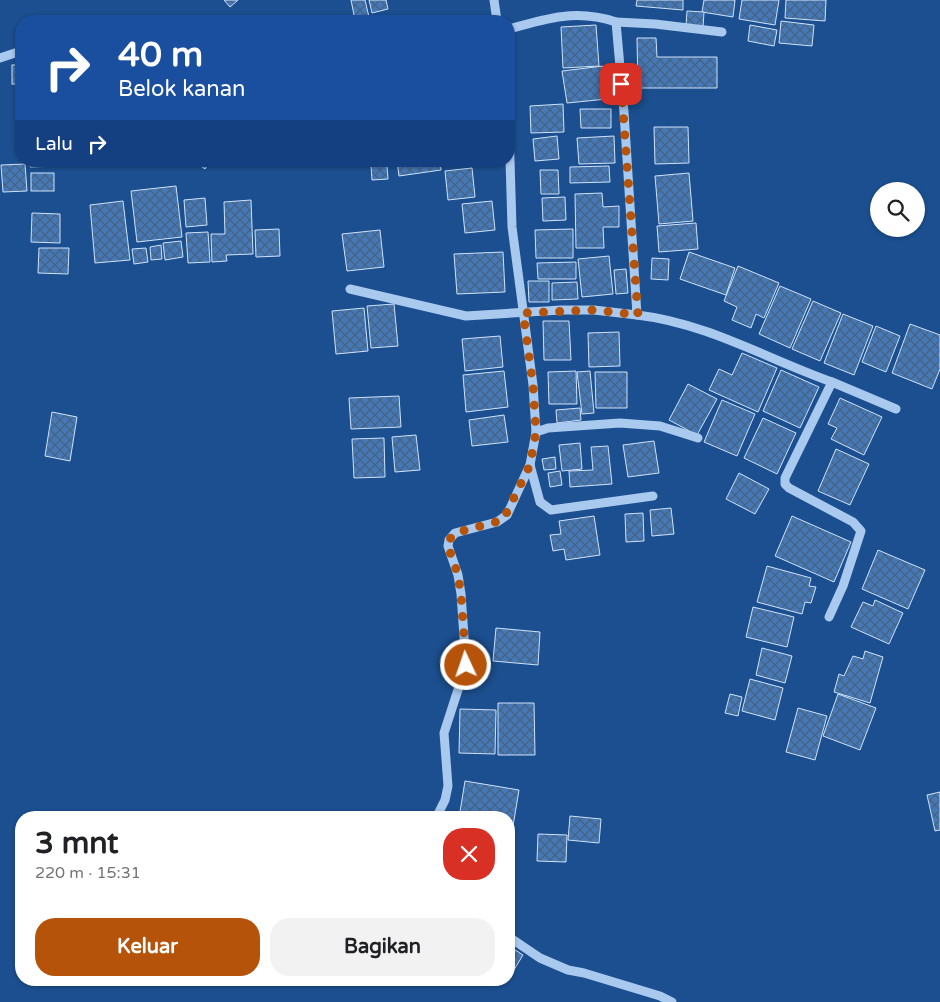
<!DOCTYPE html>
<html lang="id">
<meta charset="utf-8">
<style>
body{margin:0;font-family:"Varela Round",sans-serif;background:#f2f2f2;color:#202124;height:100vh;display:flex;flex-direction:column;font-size:19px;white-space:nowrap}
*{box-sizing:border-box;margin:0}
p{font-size:16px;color:#757577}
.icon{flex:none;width:28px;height:28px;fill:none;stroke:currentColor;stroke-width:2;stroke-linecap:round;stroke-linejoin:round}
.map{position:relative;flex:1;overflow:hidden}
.side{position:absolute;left:15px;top:811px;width:500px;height:175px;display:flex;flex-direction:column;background:#fff;border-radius:20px;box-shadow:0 1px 4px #0004}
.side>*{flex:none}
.banner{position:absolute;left:15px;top:15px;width:500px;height:152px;border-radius:20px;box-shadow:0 1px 4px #0004;background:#1a4fa0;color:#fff;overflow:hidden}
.fabs{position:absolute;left:870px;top:182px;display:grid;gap:10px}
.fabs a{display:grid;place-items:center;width:55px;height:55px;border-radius:50%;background:#fff;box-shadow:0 1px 4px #0004;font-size:25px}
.pin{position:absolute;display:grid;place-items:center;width:42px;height:42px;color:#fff;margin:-21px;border-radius:10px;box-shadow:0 2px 8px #0006}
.me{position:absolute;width:55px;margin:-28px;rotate:357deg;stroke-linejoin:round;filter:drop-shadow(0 0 4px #0008)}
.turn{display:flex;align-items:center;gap:18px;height:105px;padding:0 20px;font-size:22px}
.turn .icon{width:65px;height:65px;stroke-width:2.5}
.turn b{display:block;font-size:35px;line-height:42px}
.then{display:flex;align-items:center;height:48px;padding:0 20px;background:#0003;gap:10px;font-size:19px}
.round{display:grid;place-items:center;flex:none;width:52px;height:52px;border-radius:20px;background:#f2f2f2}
.head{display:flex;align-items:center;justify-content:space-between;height:85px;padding:0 20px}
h1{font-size:30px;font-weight:700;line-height:38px}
.cta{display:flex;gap:10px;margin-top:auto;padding:10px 20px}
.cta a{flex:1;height:58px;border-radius:20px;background:#b45309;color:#fff;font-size:20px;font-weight:700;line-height:58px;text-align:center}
.cta a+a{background:#f2f2f2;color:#202124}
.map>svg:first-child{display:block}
</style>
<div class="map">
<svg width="940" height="1002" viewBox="0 0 940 1002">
<defs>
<pattern id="building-cross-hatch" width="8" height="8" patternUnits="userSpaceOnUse" patternTransform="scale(1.25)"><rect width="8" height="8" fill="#4478b7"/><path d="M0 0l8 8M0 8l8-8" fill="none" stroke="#486282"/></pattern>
</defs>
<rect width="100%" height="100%" fill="#1b4f8f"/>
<g fill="url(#building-cross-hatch)" stroke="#cfe3fa">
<path d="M224,0H238L230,7Z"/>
<path d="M351,0H365L369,17L355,20Z"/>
<path d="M369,0H386L388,9L372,13Z"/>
<path d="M637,0H683V10L636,6Z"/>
<path d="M704,0H735L733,17L702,12Z"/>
<path d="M742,0H779L775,25L739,19Z"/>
<path d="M786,0H826L825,21L785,18Z"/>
<path d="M687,11L704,12L703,27L686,25Z"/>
<path d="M477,19L478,21H451Z"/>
<path d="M781,21L814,25L812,46L779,43Z"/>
<path d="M596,25L599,66L563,68L561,27Z"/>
<path d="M750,25L777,30L774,46L748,41Z"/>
<path d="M637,38H656L657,57H717V88H638Z"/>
<rect x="12" y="65" width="9" height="19"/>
<path d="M603,66L607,99L567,103L562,71Z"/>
<path d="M563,104L564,132L531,133L530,106Z"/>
<path d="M580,109H611V128H581Z"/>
<path d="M654,127H688L689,163L655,164Z"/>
<path d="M557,136L559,159L535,161L533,139Z"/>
<path d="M614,136L615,163L579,164L577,138Z"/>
<path d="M30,161H58V166L30,167Z"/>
<path d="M194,161H210L205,169Z"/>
<path d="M397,161H440L441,170L399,176Z"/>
<path d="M25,164L27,191L3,192L1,165Z"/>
<path d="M387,165L388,179L372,180L371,166Z"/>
<path d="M609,166L610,182L570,183V167Z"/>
<path d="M472,168L475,197L448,200L445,171Z"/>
<path d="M540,170H558L559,194H541Z"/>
<rect x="31" y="173" width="23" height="18"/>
<path d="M689,173L693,221L659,224L655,176Z"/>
<path d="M176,186L182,237L137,242L131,191Z"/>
<path d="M602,193L603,207L619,206V227H603L604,248H576L575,194Z"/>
<path d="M565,197L566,220L543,221L542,198Z"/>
<path d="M205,198L207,225L186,227L184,200Z"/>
<path d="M251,200L253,254L226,255L227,261L212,262L211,234H225L224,202Z"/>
<path d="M123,201L130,260L95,263L90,205Z"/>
<path d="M492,201L495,230L465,233L462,204Z"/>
<path d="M32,213L60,214V243L31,242Z"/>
<path d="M696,223L698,249L659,252L657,226Z"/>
<path d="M279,229L280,256L256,257L255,230Z"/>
<path d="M573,229V258H536L535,230Z"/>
<path d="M380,230L384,267L347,271L342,234Z"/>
<path d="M208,232L210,262L188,263L186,233Z"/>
<path d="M181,241L183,257L165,260L163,243Z"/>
<path d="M161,245L162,259L151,260L150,247Z"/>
<path d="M39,248H69L68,274L38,273Z"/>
<path d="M146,248L148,262L134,264L132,249Z"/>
<path d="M503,252L505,292L457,294L454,254Z"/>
<path d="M689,252L735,268L726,295L680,279Z"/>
<path d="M609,256L613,294L582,297L578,259Z"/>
<path d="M652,258L669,259L668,280L651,279Z"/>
<path d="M576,262V279H538L537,263Z"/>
<path d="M738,266L779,283L764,318L756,314L751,328L732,320L737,307L724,301Z"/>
<path d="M626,269L628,293L616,294L614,270Z"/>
<path d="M528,281H549V302H529Z"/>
<path d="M577,282L578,299L552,300V283Z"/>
<path d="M780,286L811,299L790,348L759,334Z"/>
<path d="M813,301L841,313L820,361L792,349Z"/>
<path d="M394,304L398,346L371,348L367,306Z"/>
<path d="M364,308L368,351L336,354L332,311Z"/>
<path d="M843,314L873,326L854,375L824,363Z"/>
<path d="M543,321H569L571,360H544Z"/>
<path d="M910,324L940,335V369L932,389L892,373Z"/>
<path d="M876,326L900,336L886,372L862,362Z"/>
<path d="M619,332L620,366L589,367L588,333Z"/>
<path d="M500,336L503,367L465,371L462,339Z"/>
<path d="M742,353L777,368L758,412L709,390L719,369L732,375Z"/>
<path d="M781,370L819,387L800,428L763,411Z"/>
<path d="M504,371L508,407L466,412L463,375Z"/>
<path d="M576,371L577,404H549L548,372Z"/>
<path d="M590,371L594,413L582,414L577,372Z"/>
<path d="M595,372H627V408H596Z"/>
<path d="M688,384L717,399L697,435L669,420Z"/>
<path d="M399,396L401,427L351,429L349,398Z"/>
<path d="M840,398L882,417L864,455L831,439L837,428L828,424Z"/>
<path d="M722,400L755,414L737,456L704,442Z"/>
<path d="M580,408L581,420L557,423L556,410Z"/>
<path d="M52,412L77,417L70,461L45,456Z"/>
<path d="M504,415L508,442L472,446L469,420Z"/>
<path d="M763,418L796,433L777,474L744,458Z"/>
<path d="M416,435L420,470L395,472L392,437Z"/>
<path d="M384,438L385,477L354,478L352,439Z"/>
<path d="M654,441L659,473L628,477L623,445Z"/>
<path d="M580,443L582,469L562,471L559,445Z"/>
<path d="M608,446L612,484L570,487L569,471L593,470L591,447Z"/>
<path d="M836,449L869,464L850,505L818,491Z"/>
<path d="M555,457L556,469L544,470L542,459Z"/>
<path d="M560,471L562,485L550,487L548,473Z"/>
<path d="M739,473L769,489L755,514L726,499Z"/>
<path d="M671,508L674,534L652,536L650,510Z"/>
<path d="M643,513L644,541L626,542L625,514Z"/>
<path d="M594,516L600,555L566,560L564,549L553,551L550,535L561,534L559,521Z"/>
<path d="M792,516L851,542L834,582L775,556Z"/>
<path d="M878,550L925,570L908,609L862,589Z"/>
<path d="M767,566L811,578L809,586L816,587L811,603L805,602L802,614L757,602Z"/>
<path d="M875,600L903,613L889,644L851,627L863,602L873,606Z"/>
<path d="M753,607L794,617L787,647L746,637Z"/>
<path d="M496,628L540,632L538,665L493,661Z"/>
<path d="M762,648L792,656L785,683L756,675Z"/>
<path d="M865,651L883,657L870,703L834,692L839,674L844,676L853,656L863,659Z"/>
<path d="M750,679L783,688L775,720L742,711Z"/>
<path d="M730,694L742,697L738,716L725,713Z"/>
<path d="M838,694L876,708L860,750L823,736Z"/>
<path d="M498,703H534L535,755H498Z"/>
<path d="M798,708L827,716L815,760L786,752Z"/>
<path d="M460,709L496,710L495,754L459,753Z"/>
<path d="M465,781L519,790L512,832L509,831V818H459Z"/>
<path d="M940,792V830L935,831L927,795Z"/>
<path d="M570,816L601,819L599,843L568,840Z"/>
<path d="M538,834L567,835L566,862L537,861Z"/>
<path d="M509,946L523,955L509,978Z"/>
</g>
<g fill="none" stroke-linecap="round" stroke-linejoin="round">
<g stroke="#a9c9ee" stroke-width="9">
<path d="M494,0L497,21"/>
<path d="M616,22L655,24L722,32"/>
<path d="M0,58L21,51"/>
<path d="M509,127L512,227L533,385L536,432L548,428L620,423L660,426L698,438"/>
<path d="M350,289L466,316L561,310H594L637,315L624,112L616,22C577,9 547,18 509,29"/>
<path d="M637,315C707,323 767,359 832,382L785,478V484L789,488L853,522L861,531L843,586L829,617"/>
<path d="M832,382L896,409"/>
<path d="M530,465L540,502L551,510L653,496"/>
<path d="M436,818L445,800L448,786L444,733L466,665L461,594L458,575L448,546L449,540L455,533L497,522L507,515L530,465L536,432"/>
<path d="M509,937L540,958L568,970L584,973L660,996L672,1002"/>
</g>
</g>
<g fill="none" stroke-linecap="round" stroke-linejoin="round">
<path stroke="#b45309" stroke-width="9" stroke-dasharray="0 16.2" d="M466,665L461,594L458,575L448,546L449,540L455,533L503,520L530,465L536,432L533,385L523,313L594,310L638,315L621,84"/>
</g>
</svg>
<div class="fabs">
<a><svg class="icon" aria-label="search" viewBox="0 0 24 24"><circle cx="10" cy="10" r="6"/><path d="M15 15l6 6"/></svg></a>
</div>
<div class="pin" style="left:621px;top:84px;background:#d93025"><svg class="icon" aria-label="arrive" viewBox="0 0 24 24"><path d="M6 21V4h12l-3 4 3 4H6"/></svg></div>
<svg class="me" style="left:466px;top:665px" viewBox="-20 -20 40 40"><circle r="17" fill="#b45309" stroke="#fff" stroke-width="3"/><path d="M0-11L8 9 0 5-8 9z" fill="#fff"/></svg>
<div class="banner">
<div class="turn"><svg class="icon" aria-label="right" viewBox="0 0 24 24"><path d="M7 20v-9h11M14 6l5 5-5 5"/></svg><div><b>40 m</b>Belok kanan</div></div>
<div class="then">Lalu<svg class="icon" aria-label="right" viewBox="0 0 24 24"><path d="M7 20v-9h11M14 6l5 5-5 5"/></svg></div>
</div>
<section class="side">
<div class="head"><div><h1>3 mnt</h1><p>220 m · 15:31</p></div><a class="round" style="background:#d93025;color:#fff"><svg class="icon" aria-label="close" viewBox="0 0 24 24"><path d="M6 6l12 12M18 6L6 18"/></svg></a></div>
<div class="cta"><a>Keluar</a><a>Bagikan</a></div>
</section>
</div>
